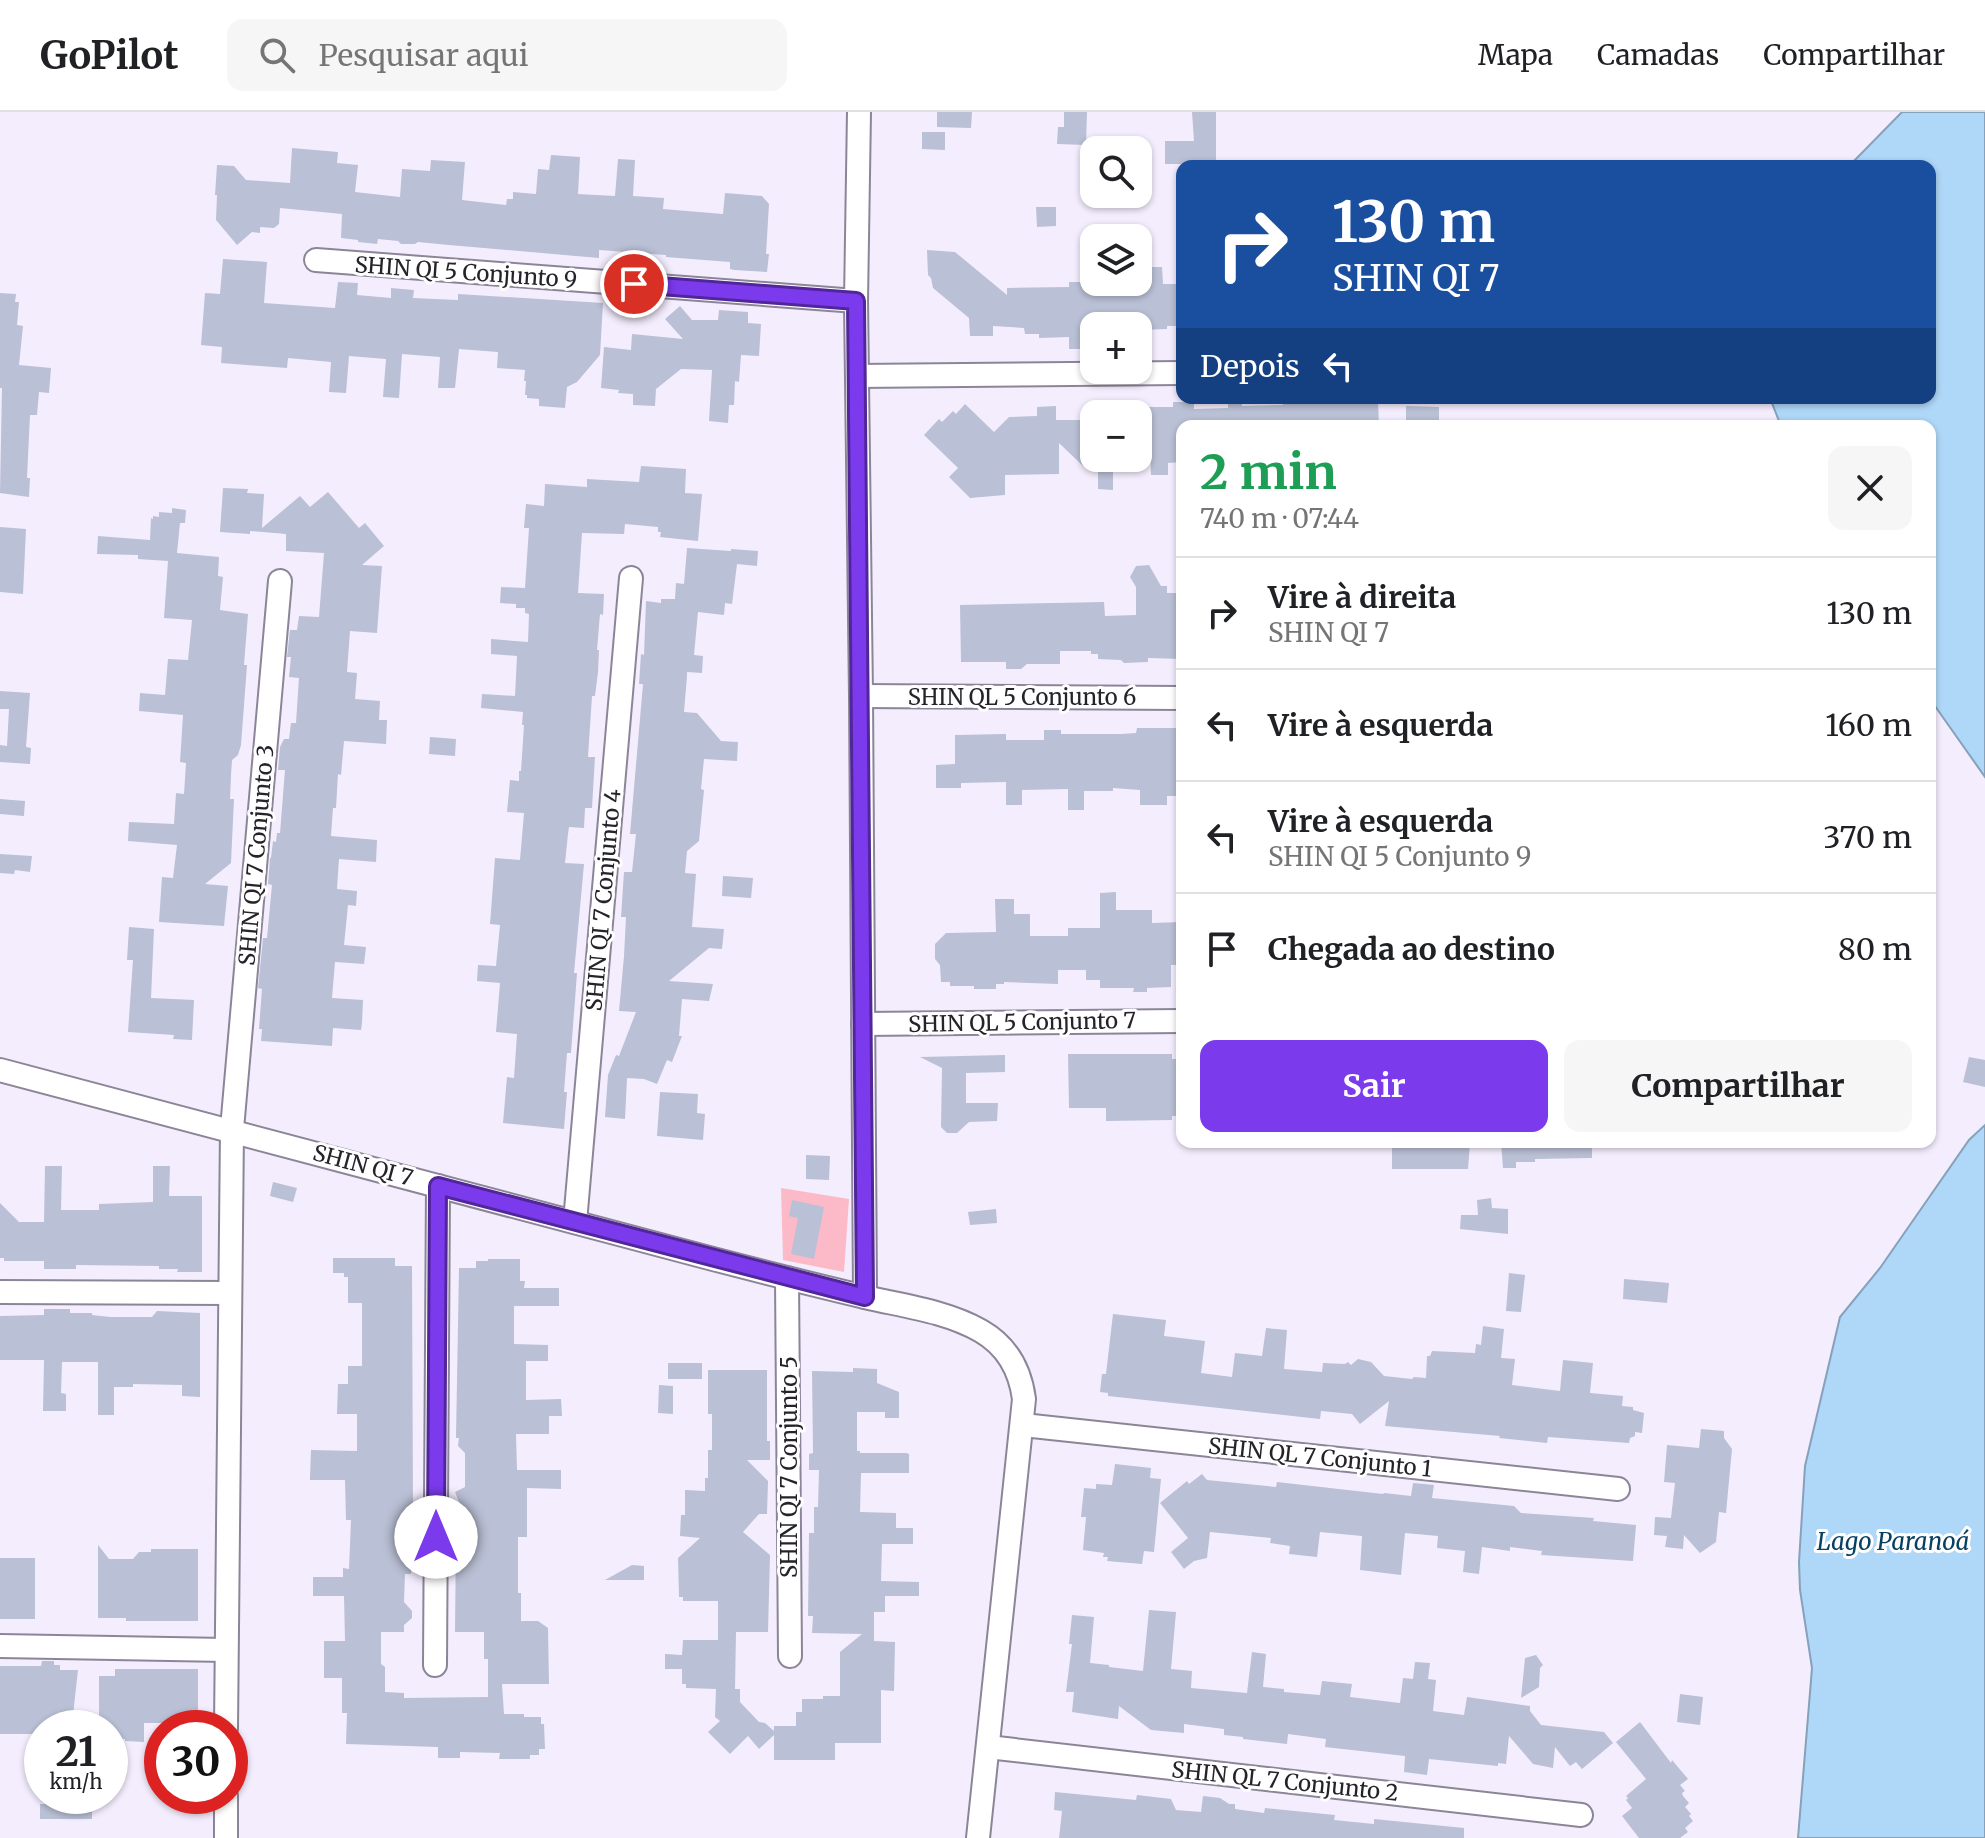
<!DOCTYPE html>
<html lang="pt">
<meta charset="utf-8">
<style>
body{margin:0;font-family:Merriweather,serif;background:#f6f6f6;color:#202124;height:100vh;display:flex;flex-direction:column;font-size:30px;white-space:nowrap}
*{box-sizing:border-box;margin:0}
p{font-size:26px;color:#757577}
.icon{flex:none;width:44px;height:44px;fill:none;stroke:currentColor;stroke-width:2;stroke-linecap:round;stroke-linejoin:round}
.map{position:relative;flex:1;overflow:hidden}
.details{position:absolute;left:1176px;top:308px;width:760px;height:728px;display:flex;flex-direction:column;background:#fff;border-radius:16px;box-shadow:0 2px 6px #0004}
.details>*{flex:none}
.hud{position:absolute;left:1176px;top:48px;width:760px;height:244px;border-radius:16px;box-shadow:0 2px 6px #0004;background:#1a4fa0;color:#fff;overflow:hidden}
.fabs{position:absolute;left:1080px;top:24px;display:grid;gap:16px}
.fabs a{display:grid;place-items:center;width:72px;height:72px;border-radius:16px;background:#fff;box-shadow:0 2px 6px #0004;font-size:40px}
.speed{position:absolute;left:24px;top:1598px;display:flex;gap:16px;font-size:40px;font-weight:700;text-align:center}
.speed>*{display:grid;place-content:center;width:104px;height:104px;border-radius:50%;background:#fff;box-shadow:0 2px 6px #0004;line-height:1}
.speed small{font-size:20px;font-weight:400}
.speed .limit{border:12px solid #d22;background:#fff;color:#111}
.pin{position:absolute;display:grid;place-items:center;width:68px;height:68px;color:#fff;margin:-34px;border:4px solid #fff;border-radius:50%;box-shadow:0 2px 8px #0007}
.me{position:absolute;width:88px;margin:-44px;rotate:0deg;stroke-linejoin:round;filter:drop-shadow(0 0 6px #0008)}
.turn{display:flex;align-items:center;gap:28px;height:168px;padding:0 24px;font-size:36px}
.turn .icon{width:104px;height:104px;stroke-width:2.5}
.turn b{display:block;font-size:56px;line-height:68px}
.then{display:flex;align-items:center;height:76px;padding:0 24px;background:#0003;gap:16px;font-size:30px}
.round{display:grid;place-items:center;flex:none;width:84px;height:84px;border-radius:16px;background:#f6f6f6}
.summary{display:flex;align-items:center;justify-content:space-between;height:136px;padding:0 24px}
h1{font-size:48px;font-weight:700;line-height:60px;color:#1e9e55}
.cta{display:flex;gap:16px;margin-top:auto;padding:16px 24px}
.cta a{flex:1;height:92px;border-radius:16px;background:#7c3aed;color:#fff;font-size:32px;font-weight:700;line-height:92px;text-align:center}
.cta a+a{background:#f6f6f6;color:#202124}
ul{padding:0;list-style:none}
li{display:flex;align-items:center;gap:24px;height:112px;padding:0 24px;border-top:2px solid #e0e0e0}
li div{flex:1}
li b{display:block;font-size:30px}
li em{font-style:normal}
header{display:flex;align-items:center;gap:48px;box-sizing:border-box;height:112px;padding:0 40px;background:#fff;border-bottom:2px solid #e0e0e0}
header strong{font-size:38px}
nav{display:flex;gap:44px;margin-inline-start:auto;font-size:28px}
.search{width:560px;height:72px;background:#f6f6f6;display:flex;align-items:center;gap:20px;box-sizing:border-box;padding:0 28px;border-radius:16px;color:#757577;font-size:30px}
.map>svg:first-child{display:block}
</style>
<header>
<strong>GoPilot</strong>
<div class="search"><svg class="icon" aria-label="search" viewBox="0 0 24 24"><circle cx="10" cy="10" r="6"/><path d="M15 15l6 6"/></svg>Pesquisar aqui</div>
<nav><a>Mapa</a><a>Camadas</a><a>Compartilhar</a></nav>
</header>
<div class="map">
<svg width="1985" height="1726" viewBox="0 0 1985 1726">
<rect width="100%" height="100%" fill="#f4edfe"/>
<path fill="#fcbac8" d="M781,1076L849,1087L844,1160L783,1148Z"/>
<g fill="#afd7f8" stroke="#86a1ba" stroke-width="2">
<path d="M1902,0H1985V665L1930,587V314H1781L1770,286H1930V54H1849Z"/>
<path d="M1985,1013V1726H1798L1812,1556L1800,1478L1799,1450L1805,1354L1840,1205L1880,1156L1969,1028Z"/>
</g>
<g fill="#bac0d5">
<path d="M937,0H972L971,16L937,15Z"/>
<path d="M1064,0H1087L1086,33L1057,32L1058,15H1064Z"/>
<path d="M1192,0H1216V49L1191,48V52H1165V29H1194Z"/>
<path d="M922,20H945V38L922,37Z"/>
<path d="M292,36L338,40L337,51L358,53L355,80L400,85L402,57L430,59L431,48L465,50L462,88L506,93L507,87H513V80L536,82L538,57L549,58L551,43L580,45L578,82L615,84L618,47L635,48L633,84L664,86L663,97L723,102L725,81L762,84L769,92L766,142H769L767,160L734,158L730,157V150L666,145V143L599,138V146L449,133L418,130L415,132H401L398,129L378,127L377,132L358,130V128L341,126L342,102L280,96L279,112L274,116L260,115V121L252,120L237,133L216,108L217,83H215L217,53L234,54L246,68L290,71Z"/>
<path d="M1036,95H1056V114L1037,115Z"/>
<path d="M927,138L955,140L1007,183V176L1069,175V170H1138V155H1162L1163,172H1182V214H1167V217L1138,218V214H1094V237H1069V225L1039,226V222H1025L1024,216L993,214V224H970L969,206L933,176L931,166L928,163Z"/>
<path d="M223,147L267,150L264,191L335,196L338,170L358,171L357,183L391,186V176L414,178L413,186L458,188V182L603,191L600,243L577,270L567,275L565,296L539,294V287L527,286V283H525L526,269H524L525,258L497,256L498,240L459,237L455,276H438L440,245L402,242L399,286L383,285L386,247L349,244L346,281L329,280L331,250L288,246L287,256L221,251L222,235L201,233L205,181L220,182Z"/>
<path d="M0,181L16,182L15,190H19L17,213L23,214L19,253L51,256L49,281L39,280L37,303H30L27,366H30L29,385L0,381L2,276H0Z"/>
<path d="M680,194L692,208H718L719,198L748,200V211L761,212L759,244L741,243L739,270L735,269L734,293H729L728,311L709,309L712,258L681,257L656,277L655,294L633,293V282L618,281L619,278L601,276L604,235L631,238L632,222L683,227L665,207Z"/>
<path d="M1337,286H1356V289H1378L1379,314H1182V350L1168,351V363H1151L1150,339H1138V295H1173V290H1194V297L1228,296V291L1242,290V294L1283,293V291H1337Z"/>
<path d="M965,292L994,320L1009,305L1037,304V295L1056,294V308H1080L1086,301L1094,309V344L1083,354L1059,331V362L1005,363V383L970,386L949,365L958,356L924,323L939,307L942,310L953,299L956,302Z"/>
<path d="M1406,294L1439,295V314H1406Z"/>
<path d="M1098,346H1113V378L1098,377Z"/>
<path d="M641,354L686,357L685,381L702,382L698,429L660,425L661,420H658V415L625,412L624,422L582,421L578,481L604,482L603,503L600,502L597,538H599L598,560L595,584H592L588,645H595L592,696H585L584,716L569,715L568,722L565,751L584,752L574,861H577L571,941H567L564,980H567L564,1017L503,1011L507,965L514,966L517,922L496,920L500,871L477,869L478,853L496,854L500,813L490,812L495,746L520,748L524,701L507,700L510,668L519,669V659H521L524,613H522L523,600L481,596L482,582L515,584L517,544L491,542V527L528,530L529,502L525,501V496H516V492L500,491L501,475L525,476L529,416H524L526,392L544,394L545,372L587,375V367L639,370Z"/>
<path d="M223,376L248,377L247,381L264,382L262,416L300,384L310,395L328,380L359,416L365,411L384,434L362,453L382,454L377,521L350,519L347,560L357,561L355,587L380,589L379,608H387L386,632L344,629L341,663L338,662L336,696H333L331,724L377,728L376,750L339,747L337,777L357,779L356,794L348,793L344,833L366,835L364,852L335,850L332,886L363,888L362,911L361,918L333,916L332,934L261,929L262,917H259L262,877L258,876L263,826H267L272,773L268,772L270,746H271L273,729L276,730L277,721H280L285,658H278L280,635L284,627H289L291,611H296L299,566L289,565L291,545H287L290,518H297L299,504L319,505L324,441L286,439V422L250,419V422L220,420Z"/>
<path d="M172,396L186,398L185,411H180L177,441L219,445L218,464L223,465L220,498L248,502L244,553H247L241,633L238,643L232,648L231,663L230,687H234L231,751L205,772L228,774L224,814L159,810L162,765L173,766L177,733L128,729L129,710L174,712L176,681L184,682L186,651L180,650L183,603L139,599L140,581L165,583L168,547L188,548L192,508L164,506L168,449L138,447V443L97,442L98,424L150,428L151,406L153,407V404L159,405V400L172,401Z"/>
<path d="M0,415L26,417L23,482L0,480Z"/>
<path d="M687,436L731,439V437L758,439L757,454L737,452L732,492L725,491L724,503L698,500L694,543L703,544L702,561L687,560V564L684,600L697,601L721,629L738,630L737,649L704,647L701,677L704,678L699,729L687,739L685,761L696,762L692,815L724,817L722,837L709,836L669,869L713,872L709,889L682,887L679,924H682L672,950L667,948L657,972L644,967L627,966L625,1007L605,1005L608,963L616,943L619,944L636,900L619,899L624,844L626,805H621L624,760H632L636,722H630L643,572H639L641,542L644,543L646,489L661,491V487H675L676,471L684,472Z"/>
<path d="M1149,453L1161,474H1167V481H1182V547L1148,546V550L1124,551L1121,548L1098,547V542H1091V539H1060V552H1027L1021,557H1006V550H961L960,493L1104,490L1105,504L1136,503V475L1130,465L1136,454Z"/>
<path d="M0,579L30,581L26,635L31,636L30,652L0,650V633L7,634L9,597H0Z"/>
<path d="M1137,616H1182V672H1178V684H1167V693H1140V678L1113,676V679H1084V698H1068V677L1022,678V693H1006V670L961,671V676H936V653L955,652V623L1006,622V628H1044V618H1061V622H1121L1136,621Z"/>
<path d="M430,625L456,627L455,644L429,642Z"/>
<path d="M0,687L25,689L24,704L0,702Z"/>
<path d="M0,742L32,744L30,760L15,758L14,762L0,761Z"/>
<path d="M723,764L753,766L751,786L722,784Z"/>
<path d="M1116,780V798H1152V811L1182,810V853H1171V875L1147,876V880H1133L1134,876H1100V868H1086V858H1058V872L1004,870V872H996V877H974V874H950V870H941L940,853L935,847V832L946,821L996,820L995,787H1014V802H1030V824H1068V816H1100V781Z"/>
<path d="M129,815L154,817L151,886L194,888L192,928L173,927L174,923L128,920L133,848H127Z"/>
<path d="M1068,942H1172V947H1182V1004H1172V1008L1106,1009V996H1069Z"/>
<path d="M1005,943V960L966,961V991H998L997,1009L969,1010L957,1021H947L941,1015L942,956L920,945Z"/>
<path d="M1969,945L1985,948V975L1963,970Z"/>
<path d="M660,980L698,982L697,1001L705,1002L703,1028L657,1024Z"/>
<path d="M1392,1030L1470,1031L1468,1057H1392Z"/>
<path d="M1501,1030H1592V1046L1535,1047V1050H1516V1056H1503Z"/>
<path d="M806,1043L830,1044L829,1068L806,1067Z"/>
<path d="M45,1054H62L61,1098H99V1092L153,1090V1054H170L169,1084H202V1160H177L178,1157H159V1154L76,1153V1157H44V1149H4V1146H0V1091L19,1110H44Z"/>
<path d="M273,1070L297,1076L293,1090L270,1084Z"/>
<path d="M1491,1086L1492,1096L1508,1097V1122L1460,1117L1461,1103H1478L1477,1088Z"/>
<path d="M792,1088L824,1095L814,1147L791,1142L798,1106L789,1104Z"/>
<path d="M996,1097L997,1111L970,1113L968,1100Z"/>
<path d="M333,1146H395V1154H412L413,1397H416V1411H411V1462H405L404,1490L412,1499V1506L404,1513V1520H381V1552L385,1555V1580L404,1581V1586L488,1585V1547H484V1520H455L456,1421H461V1395L455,1380L465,1375V1341L458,1334L459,1326H456L459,1156H476V1149H488V1147H520V1169H525L524,1176H559V1194H514V1232L548,1233V1249H526V1288L561,1287L562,1304H549V1322H516L517,1358H561V1377L527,1376V1425H518V1481H521V1509H538L548,1516L549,1572H502L504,1602H524V1605H541V1612H544L545,1637H539V1643H530V1647H499L500,1641L460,1640V1646H438V1635L346,1632L347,1601H342V1566H324V1529H345L344,1484H313V1465H343V1456L349,1457L351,1408H346L345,1368H310V1366L311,1338L357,1339V1302H337L338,1272H348V1254H362V1191H348V1165H344V1161H333Z"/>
<path d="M1509,1161L1525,1163L1521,1200L1506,1199Z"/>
<path d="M1624,1167L1669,1171L1667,1191L1623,1187Z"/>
<path d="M44,1197H70V1201H92V1203L110,1205H152L157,1199L200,1201V1285L182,1284V1273L133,1272V1275H114V1303H98V1250H62L61,1281L66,1282V1299H43L44,1248H0V1204L44,1203Z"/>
<path d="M1113,1202L1166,1208L1164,1224L1205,1229L1201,1261L1232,1265L1235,1241L1262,1244L1266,1216L1287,1218L1284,1257L1322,1260L1323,1251L1345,1252L1348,1250L1351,1253L1358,1247L1371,1250L1384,1264L1412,1267L1414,1265L1426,1266L1427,1244H1430L1432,1239L1475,1241L1476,1232L1481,1233L1483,1214L1504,1217L1501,1246L1515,1247L1512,1273L1560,1279L1563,1248L1593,1251L1590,1281L1623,1284L1622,1294L1633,1295V1298L1644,1301L1642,1321L1635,1320V1324L1630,1326L1629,1331L1548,1325L1547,1331L1499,1326L1500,1324L1385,1314L1389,1289L1360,1312L1352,1302L1321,1299L1320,1307L1108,1284V1281L1100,1280L1102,1262H1106Z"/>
<rect x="668" y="1251" width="34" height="16"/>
<path d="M853,1256L877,1257V1271L899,1280V1306H885V1300H857V1339H860V1341H906L909,1342V1361H861L860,1400L896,1401V1416H913V1432H882L881,1469L919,1470V1484H885V1500H874V1529L895,1530L894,1579L881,1578V1631H835V1648H774V1623L759,1637L748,1624L730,1642L708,1620L720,1609L715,1605L716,1577L686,1576V1572H682V1557H665V1542L682,1543L683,1528H718V1489H683V1485H679L678,1446L700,1426L680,1424L681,1403H685V1378L705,1379V1366H708V1338H712V1302H708V1258H767V1329H770V1348H747L768,1369L767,1402H759L743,1420L770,1443L768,1520H736L735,1577H740V1590L759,1610L765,1611L774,1619V1614H796V1600H802V1587H823V1584H840V1540L862,1522L812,1521L813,1504H808L809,1421H814V1395H818L819,1358H809V1342L813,1341L812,1259L853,1260Z"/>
<path d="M659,1273L673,1274V1302L658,1301Z"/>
<path d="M1701,1317L1724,1319V1326L1732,1337L1726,1401L1719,1400L1716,1430L1700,1441L1684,1423L1683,1437L1665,1435L1667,1424L1654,1423L1655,1405L1671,1406L1675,1371L1664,1370L1667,1333L1699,1336Z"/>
<path d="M1115,1352L1151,1356L1150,1366L1161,1367L1154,1440L1144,1439L1142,1452L1107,1449L1108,1445H1103L1104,1441L1083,1438L1086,1405H1081L1084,1376L1096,1377V1372L1112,1373Z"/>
<path d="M1202,1362L1207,1368L1276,1375L1277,1370L1383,1382L1384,1381L1411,1384L1413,1371L1434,1373L1432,1386L1514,1394L1521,1401L1594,1406L1593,1409L1636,1413L1633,1449L1541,1443L1542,1439L1510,1435V1439L1482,1435L1479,1462L1463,1460L1465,1439L1437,1436L1438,1424L1405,1421L1401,1463L1360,1458L1362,1424L1320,1420L1317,1445L1289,1442L1290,1434L1270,1431L1271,1426L1210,1420L1207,1446L1194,1449L1184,1457L1171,1440L1188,1426L1160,1391L1187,1369L1189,1372Z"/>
<path d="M98,1433L109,1447H133L139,1440H151V1437H198V1509H126V1506H98Z"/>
<rect x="0" y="1446" width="35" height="61"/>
<path d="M632,1453L644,1454V1468H605Z"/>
<path d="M1149,1498L1176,1500L1171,1557L1192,1559L1191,1576L1247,1581L1252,1540L1266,1542L1263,1575L1284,1577V1580L1320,1583L1322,1569L1352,1572L1350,1585L1400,1591L1403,1566L1413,1567L1415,1550L1430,1551L1428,1567L1436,1568L1433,1599L1464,1603L1467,1585L1530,1594V1599L1541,1613L1604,1620L1613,1631L1582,1657L1576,1650L1570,1654L1555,1635L1553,1656L1533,1652L1509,1624L1506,1652L1498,1651V1654L1429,1647L1427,1663L1404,1660L1405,1644L1325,1635L1326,1627L1288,1622L1287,1632L1243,1627V1625L1224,1623V1617L1184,1612V1621L1151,1618L1119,1594L1118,1607L1072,1600L1074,1580H1066L1072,1532H1069L1072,1503L1094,1505L1090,1551L1109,1553V1555L1143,1559Z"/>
<path d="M1536,1543L1543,1553L1540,1556L1539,1575L1521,1586L1525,1546Z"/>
<path d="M42,1549H54V1553H60V1558H78L72,1612H58V1616H42V1622H0V1554H41Z"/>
<path d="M115,1557H198V1611H144V1630L125,1629V1627H115V1616H111V1612H99V1564H115Z"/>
<path d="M1680,1582L1703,1585L1700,1613L1677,1610Z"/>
<path d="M1640,1610L1671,1651L1672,1648L1688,1667L1680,1673L1685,1679L1682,1681L1683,1684L1689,1691L1685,1695L1691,1702L1689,1704L1693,1709L1685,1716L1688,1720L1680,1726H1639L1622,1704L1632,1696L1626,1688L1628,1686L1626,1684L1646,1667L1616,1630Z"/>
<path d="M1055,1680L1136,1688L1137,1683L1171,1687L1176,1698L1201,1700L1203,1684L1220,1686L1229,1692H1235V1697L1264,1701L1265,1696L1335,1703L1334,1708L1374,1712V1707L1464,1716V1726H1059L1062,1699L1054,1698Z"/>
<path d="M68,1689H92V1707H40V1692H68Z"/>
</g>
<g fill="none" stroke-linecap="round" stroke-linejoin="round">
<defs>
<g id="minor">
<path d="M859,0L856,189L861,584L865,1185"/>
<path d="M316,148L856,189"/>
<path d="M857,264L1182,261"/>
<path d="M861,584L1182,586"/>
<path d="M863,912L1182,909"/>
<path d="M0,958C238,1019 475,1084 713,1147C763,1160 814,1173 865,1185C903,1194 946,1199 981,1219C1007,1234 1020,1257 1024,1287L978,1726"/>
<path d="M575,1110L631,466"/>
<path d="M787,1166L790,1544"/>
<path d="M0,1180L230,1181"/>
<path d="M1023,1313L1618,1377"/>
<path d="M0,1534L226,1538"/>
<path d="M435,1553L438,1074"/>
<path d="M226,1616L232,1017L280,469"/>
<path d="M988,1635L1581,1703"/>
<path d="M226,1726V1684"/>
</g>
</defs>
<use href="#minor" stroke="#8c8598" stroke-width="26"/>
<use href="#minor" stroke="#fff" stroke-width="22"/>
</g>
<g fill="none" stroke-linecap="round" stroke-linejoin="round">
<defs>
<path id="route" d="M436,1425L438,1074L865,1185L856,189L634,172"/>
</defs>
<use href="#route" stroke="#51269a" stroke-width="20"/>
<use href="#route" stroke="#7c3aed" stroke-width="14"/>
</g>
<g text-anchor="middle" stroke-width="6" stroke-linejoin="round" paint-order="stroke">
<g font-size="22" fill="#252229" stroke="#fefefe">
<text transform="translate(466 160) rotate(4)" y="8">SHIN QI 5 Conjunto 9</text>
<text x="1022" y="593">SHIN QL 5 Conjunto 6</text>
<text transform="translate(256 743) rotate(-85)" y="8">SHIN QI 7 Conjunto 3</text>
<text transform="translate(603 788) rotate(-85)" y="8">SHIN QI 7 Conjunto 4</text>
<text transform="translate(1022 910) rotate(-1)" y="8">SHIN QL 5 Conjunto 7</text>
<text transform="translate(363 1053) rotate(15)" y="8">SHIN QI 7</text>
<text transform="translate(1320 1345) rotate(6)" y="8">SHIN QL 7 Conjunto 1</text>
<text transform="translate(789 1355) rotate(-90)" y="8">SHIN QI 7 Conjunto 5</text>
<text transform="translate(1285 1669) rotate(6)" y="8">SHIN QL 7 Conjunto 2</text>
</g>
<g font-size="24" font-style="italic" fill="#084063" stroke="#fefefe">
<text x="1893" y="1438">Lago Paranoá</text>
</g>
</g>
</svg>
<div class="fabs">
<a><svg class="icon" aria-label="search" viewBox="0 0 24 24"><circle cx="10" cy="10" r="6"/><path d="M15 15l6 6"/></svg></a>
<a><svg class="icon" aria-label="layers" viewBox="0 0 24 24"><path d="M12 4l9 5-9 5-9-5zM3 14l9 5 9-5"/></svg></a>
<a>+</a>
<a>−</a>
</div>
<div class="speed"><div>21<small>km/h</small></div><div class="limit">30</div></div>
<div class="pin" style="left:634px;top:172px;background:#d93025"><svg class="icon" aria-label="arrive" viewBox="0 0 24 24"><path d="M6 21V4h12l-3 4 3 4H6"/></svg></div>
<svg class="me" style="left:436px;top:1425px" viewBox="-20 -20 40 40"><circle r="19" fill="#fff"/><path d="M0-13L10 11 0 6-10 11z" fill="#7c3aed"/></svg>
<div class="hud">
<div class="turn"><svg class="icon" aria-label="right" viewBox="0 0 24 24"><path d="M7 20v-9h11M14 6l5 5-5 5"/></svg><div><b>130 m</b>SHIN QI 7</div></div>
<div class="then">Depois<svg class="icon" aria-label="left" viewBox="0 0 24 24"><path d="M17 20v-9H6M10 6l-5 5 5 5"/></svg></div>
</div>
<section class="details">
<div class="summary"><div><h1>2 min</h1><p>740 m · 07:44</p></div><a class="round"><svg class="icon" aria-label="close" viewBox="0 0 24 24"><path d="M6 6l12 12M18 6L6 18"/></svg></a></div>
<ul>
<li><svg class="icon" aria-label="right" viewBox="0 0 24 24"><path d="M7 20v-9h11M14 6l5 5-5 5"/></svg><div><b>Vire à direita</b><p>SHIN QI 7</p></div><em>130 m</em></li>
<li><svg class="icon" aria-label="left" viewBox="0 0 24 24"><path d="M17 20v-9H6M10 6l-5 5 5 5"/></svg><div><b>Vire à esquerda</b></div><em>160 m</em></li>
<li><svg class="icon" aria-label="left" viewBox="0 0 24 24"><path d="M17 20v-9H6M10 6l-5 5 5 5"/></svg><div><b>Vire à esquerda</b><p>SHIN QI 5 Conjunto 9</p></div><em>370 m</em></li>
<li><svg class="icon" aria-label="arrive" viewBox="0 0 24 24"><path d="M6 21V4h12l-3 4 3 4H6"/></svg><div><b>Chegada ao destino</b></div><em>80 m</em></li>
</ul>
<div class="cta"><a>Sair</a><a>Compartilhar</a></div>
</section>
</div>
